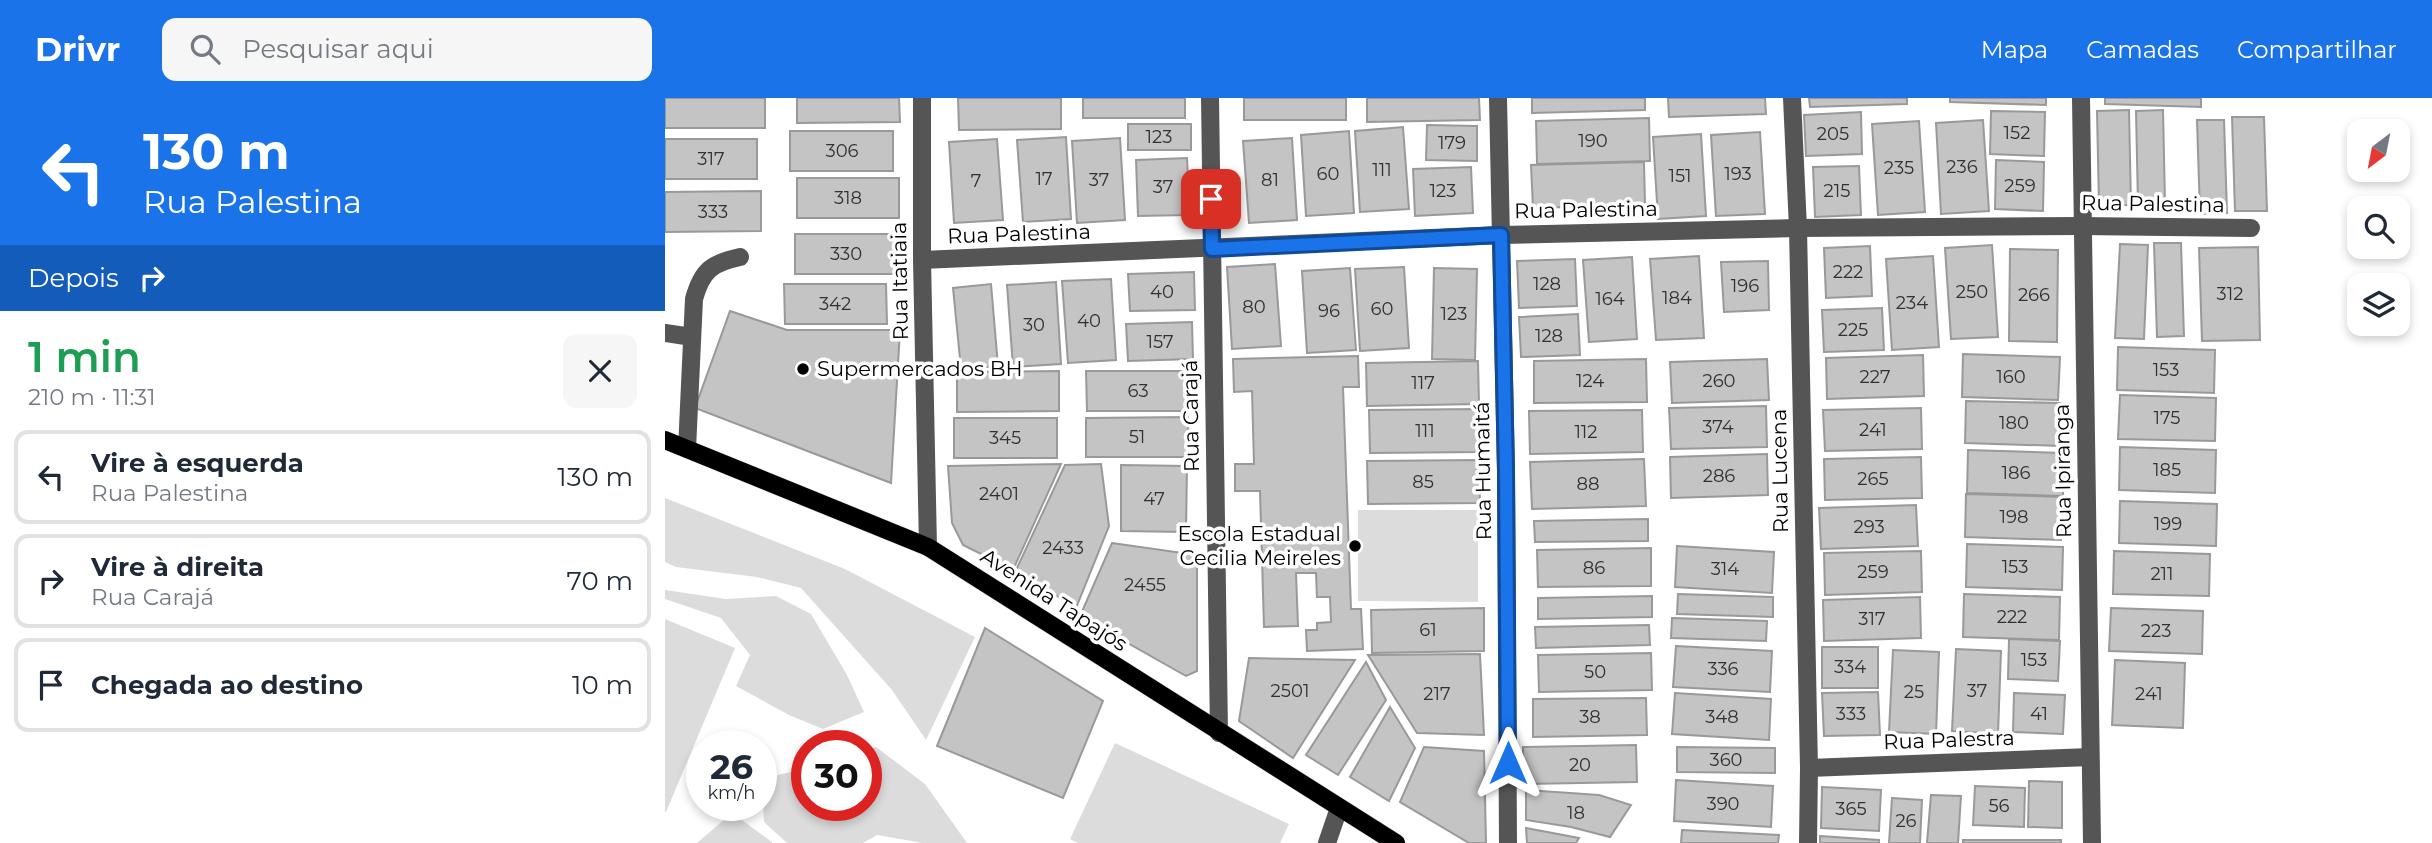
<!DOCTYPE html>
<html lang="pt">
<meta charset="utf-8">
<style>
body{margin:0;font-family:Montserrat,sans-serif;background:#f6f6f7;color:#1f2937;height:100vh;display:flex;flex-direction:column;font-size:26px;white-space:nowrap}
*{box-sizing:border-box;margin:0}
p{font-size:23px;color:#747a83}
.icon{flex:none;width:38px;height:38px;fill:none;stroke:currentColor;stroke-width:2;stroke-linecap:round;stroke-linejoin:round}
.map{position:relative;flex:1;overflow:hidden}
.details{display:flex;flex-direction:column;background:#fff;width:665px}
.details>*{flex:none}
.guide{background:#1a73e8;color:#fff;overflow:hidden}
.needle{width:46px;rotate:212deg}
.tools{position:absolute;left:1682px;top:21px;display:grid;gap:14px}
.tools a{display:grid;place-items:center;width:63px;height:63px;border-radius:14px;background:#fff;box-shadow:0 4px 10px #0003;font-size:35px}
.speed{position:absolute;left:21px;top:632px;display:flex;gap:14px;font-size:35px;font-weight:700;text-align:center}
.speed>*{display:grid;place-content:center;width:91px;height:91px;border-radius:50%;background:#fff;box-shadow:0 4px 10px #0003;line-height:1}
.speed small{font-size:18px;font-weight:400}
.speed .limit{border:10px solid #d22;background:#fff;color:#111}
.pin{position:absolute;display:grid;place-items:center;width:60px;height:60px;color:#fff;margin:-30px;border-radius:14px;box-shadow:0 4px 10px #0006}
.me{position:absolute;width:77px;margin:-38px;rotate:0deg;stroke-linejoin:round;filter:drop-shadow(0 0 5px #0008)}
.turn{display:flex;align-items:center;gap:24px;height:147px;padding:0 28px;font-size:32px}
.turn .icon{width:91px;height:91px;stroke-width:2.5}
.turn b{display:block;font-size:49px;line-height:60px}
.then{display:flex;align-items:center;height:66px;padding:0 28px;background:#0003;gap:14px;font-size:26px}
.round{display:grid;place-items:center;flex:none;width:74px;height:74px;border-radius:14px;background:#f6f6f7}
.summary{display:flex;align-items:center;justify-content:space-between;height:119px;padding:0 28px}
h1{font-size:42px;font-weight:600;line-height:52px;color:#1e9e55}
ul{padding:0;list-style:none}
li{display:flex;align-items:center;gap:21px;height:94px;margin:0 14px 10px;padding:0 14px;border:4px solid #e0e1e3;border-radius:14px}
li div{flex:1}
li b{display:block;font-size:26px}
li em{font-style:normal}
header{display:flex;align-items:center;gap:42px;box-sizing:border-box;height:98px;padding:0 35px;background:#1a73e8;color:#fff}
header strong{font-size:33px}
nav{display:flex;gap:38px;margin-inline-start:auto;font-size:24px}
.search{width:490px;height:63px;background:#f6f6f7;display:flex;align-items:center;gap:18px;box-sizing:border-box;padding:0 24px;border-radius:14px;color:#747a83;font-size:26px}
main{display:flex;flex:1;min-height:0}
.map>svg:first-child{display:block}
</style>
<header>
<strong>Drivr</strong>
<div class="search"><svg class="icon" aria-label="search" viewBox="0 0 24 24"><circle cx="10" cy="10" r="6"/><path d="M15 15l6 6"/></svg>Pesquisar aqui</div>
<nav><a>Mapa</a><a>Camadas</a><a>Compartilhar</a></nav>
</header>
<main>
<section class="details">
<div class="guide">
<div class="turn"><svg class="icon" aria-label="left" viewBox="0 0 24 24"><path d="M17 20v-9H6M10 6l-5 5 5 5"/></svg><div><b>130 m</b>Rua Palestina</div></div>
<div class="then">Depois<svg class="icon" aria-label="right" viewBox="0 0 24 24"><path d="M7 20v-9h11M14 6l5 5-5 5"/></svg></div>
</div>
<div class="summary"><div><h1>1 min</h1><p>210 m · 11:31</p></div><a class="round"><svg class="icon" aria-label="close" viewBox="0 0 24 24"><path d="M6 6l12 12M18 6L6 18"/></svg></a></div>
<ul>
<li><svg class="icon" aria-label="left" viewBox="0 0 24 24"><path d="M17 20v-9H6M10 6l-5 5 5 5"/></svg><div><b>Vire à esquerda</b><p>Rua Palestina</p></div><em>130 m</em></li>
<li><svg class="icon" aria-label="right" viewBox="0 0 24 24"><path d="M7 20v-9h11M14 6l5 5-5 5"/></svg><div><b>Vire à direita</b><p>Rua Carajá</p></div><em>70 m</em></li>
<li><svg class="icon" aria-label="arrive" viewBox="0 0 24 24"><path d="M6 21V4h12l-3 4 3 4H6"/></svg><div><b>Chegada ao destino</b></div><em>10 m</em></li>
</ul>
</section>
<div class="map">
<svg width="1767" height="745" viewBox="0 0 1767 745">
<rect width="100%" height="100%" fill="#fff"/>
<g fill="#dcdcdc">
<path d="M0,400L180,471L310,539L261,642L227,592L136,490L92,479L11,469L0,464Z"/>
<path d="M693,412H813V504L693,503Z"/>
<path d="M0,492L61,501L111,498L146,516L182,577L199,614L158,631L124,617L71,588L85,557L56,520L0,501Z"/>
<path d="M0,521L70,550L1,714H0Z"/>
<path d="M450,645L624,726L615,745H413L405,741Z"/>
<path d="M211,649L260,686L302,745H258L212,737L198,745H122L99,724L97,681L142,670V707H201V652Z"/>
<path d="M67,715L107,744V745H32Z"/>
</g>
<g fill="#c4c4c4" stroke="#999" stroke-width="2">
<rect x="0" y="0" width="100" height="30"/>
<path d="M132,0H234L235,24L132,25Z"/>
<path d="M293,0H396V31L294,32Z"/>
<rect x="418" y="0" width="102" height="20"/>
<rect x="579" y="0" width="102" height="22"/>
<path d="M702,0H814L815,22L702,24Z"/>
<path d="M867,0H980V12L867,15Z"/>
<path d="M1003,0H1100L1101,16L1004,19Z"/>
<path d="M1144,0H1242V6L1145,9Z"/>
<path d="M1285,0H1381V7L1285,4Z"/>
<path d="M1440,0H1536V9L1440,6Z"/>
<path d="M1464,12L1466,107H1434L1432,13Z"/>
<path d="M1498,12L1500,106L1473,107L1471,13Z"/>
<path d="M1326,13L1380,14L1379,58L1325,56Z"/>
<path d="M1196,14L1197,56L1141,58L1139,17Z"/>
<path d="M1567,19H1599L1602,113H1570Z"/>
<path d="M984,20L985,63L872,66L871,23Z"/>
<path d="M1318,22L1324,113L1276,116L1271,25Z"/>
<path d="M1532,22H1559L1562,115L1535,116Z"/>
<path d="M1254,23L1260,114L1213,117L1207,26Z"/>
<rect x="463" y="26" width="63" height="26"/>
<path d="M762,27L812,28V63L761,62Z"/>
<path d="M738,29L744,111L695,114L690,33Z"/>
<rect x="125" y="33" width="103" height="40"/>
<path d="M684,33L689,115L641,118L636,37Z"/>
<path d="M1095,34L1100,116L1051,118L1046,37Z"/>
<path d="M1036,36L1041,118L993,121L988,39Z"/>
<path d="M401,39L406,121L358,124L352,42Z"/>
<path d="M455,40L460,122L412,125L407,43Z"/>
<path d="M627,40L632,122L584,125L578,43Z"/>
<rect x="0" y="41" width="92" height="40"/>
<path d="M332,41L338,122L289,125L284,44Z"/>
<path d="M522,60L525,117L473,118L471,62Z"/>
<path d="M1331,62L1379,64L1378,113L1330,111Z"/>
<path d="M979,64L980,107L868,110L866,67Z"/>
<path d="M1194,68L1196,117L1150,119L1148,69Z"/>
<path d="M806,69L808,115L750,118L748,71Z"/>
<rect x="132" y="80" width="102" height="40"/>
<path d="M96,93V133L0,134V94Z"/>
<rect x="130" y="136" width="102" height="40"/>
<path d="M1489,145H1516L1519,238L1492,239Z"/>
<path d="M1455,146L1483,147L1479,241L1450,240Z"/>
<path d="M1327,147L1333,239L1286,241L1280,150Z"/>
<path d="M1205,148L1207,198L1161,200L1159,150Z"/>
<path d="M1593,149L1595,242L1537,243L1534,150Z"/>
<path d="M1345,151L1393,152L1392,244L1344,243Z"/>
<path d="M1034,158L1039,240L991,242L985,161Z"/>
<path d="M1268,158L1274,249L1227,252L1221,161Z"/>
<path d="M967,159L972,241L924,244L918,162Z"/>
<path d="M910,161L912,208L854,210L852,163Z"/>
<path d="M1103,163L1104,212L1059,214L1056,164Z"/>
<path d="M610,166L616,248L567,251L562,169Z"/>
<path d="M739,169L744,250L695,253L690,171Z"/>
<path d="M685,170L691,252L642,255L637,173Z"/>
<path d="M769,170L812,171L810,262L767,261Z"/>
<path d="M529,174L530,212L465,213L463,176Z"/>
<path d="M446,181L451,262L403,265L397,183Z"/>
<path d="M391,184L396,266L348,269L342,187Z"/>
<path d="M119,186H221L222,226H120Z"/>
<path d="M326,186L333,268L296,271L288,190Z"/>
<path d="M1217,210L1219,252L1159,254L1157,212Z"/>
<path d="M65,213L122,232H235L226,385L30,310Z"/>
<path d="M913,216L915,257L856,259L854,219Z"/>
<path d="M527,224L528,261L463,263L461,226Z"/>
<path d="M1453,249L1550,252L1549,295L1452,292Z"/>
<path d="M1298,256L1395,259L1393,302L1297,299Z"/>
<path d="M1258,257L1259,298L1162,301L1161,260Z"/>
<path d="M693,258L694,289H678L686,511H696L698,551L642,553L641,532H652V525L666,524L665,499H652L651,475H631L633,528L599,529L595,393H570V366H589L587,293L569,294L568,261Z"/>
<path d="M981,261L982,304L869,305V263Z"/>
<path d="M1102,261L1104,302L1007,305L1005,264Z"/>
<path d="M813,263L814,306L702,308L701,265Z"/>
<path d="M394,273V313L292,314V274Z"/>
<path d="M421,273H524V313H422Z"/>
<path d="M1455,297L1551,300L1550,343L1453,341Z"/>
<path d="M1301,303L1397,305L1396,348L1300,345Z"/>
<path d="M1101,308L1102,349L1006,351L1004,310Z"/>
<path d="M1256,310L1257,351L1160,353L1158,312Z"/>
<path d="M816,311L817,354L705,355L704,312Z"/>
<path d="M977,312L978,354L865,356L864,313Z"/>
<path d="M523,319L524,359H421V320Z"/>
<rect x="289" y="320" width="103" height="40"/>
<path d="M1455,349L1551,352L1550,395L1454,392Z"/>
<path d="M1303,352L1399,355L1398,398L1302,395Z"/>
<path d="M1102,356L1103,397L1006,400L1005,359Z"/>
<path d="M1256,359L1257,400L1160,402L1159,361Z"/>
<path d="M979,361L981,408L867,411L865,364Z"/>
<path d="M814,362L815,405L703,406L702,363Z"/>
<path d="M396,366L348,472L298,447L287,425L283,368Z"/>
<path d="M436,366L444,428L411,510L351,472L400,367Z"/>
<path d="M456,367L522,368L521,434L456,433Z"/>
<path d="M1301,396L1398,399L1396,442L1300,439Z"/>
<path d="M1455,403L1552,406L1551,448L1454,445Z"/>
<path d="M1251,407L1253,448L1156,451L1154,410Z"/>
<path d="M983,421V443L870,444L869,423Z"/>
<path d="M447,445L532,457V573L521,578L415,518Z"/>
<path d="M1302,446L1398,449L1397,492L1301,489Z"/>
<path d="M1012,448L1109,454L1107,495L1010,489Z"/>
<path d="M986,450V488L873,489L872,452Z"/>
<path d="M1256,453L1257,494L1160,497L1159,455Z"/>
<path d="M1449,453L1545,456L1544,498L1448,496Z"/>
<path d="M1013,496L1108,499V519L1012,516Z"/>
<path d="M1299,496L1395,499L1394,542L1298,539Z"/>
<path d="M987,498V519L873,521V500Z"/>
<path d="M1255,499L1256,540L1159,543L1158,502Z"/>
<path d="M819,510V553L707,555L706,512Z"/>
<path d="M1446,510L1538,513L1537,556L1444,553Z"/>
<path d="M1007,520L1102,523L1101,543L1006,540Z"/>
<path d="M984,527L985,547L871,550L870,529Z"/>
<path d="M320,530L438,603L398,700L272,648Z"/>
<path d="M1344,541L1395,543L1393,583L1343,581Z"/>
<path d="M1011,548L1107,553L1105,594L1008,589Z"/>
<rect x="1157" y="549" width="56" height="41"/>
<path d="M1291,551L1336,553L1333,636L1287,633Z"/>
<path d="M1228,552L1274,554L1271,636L1224,634Z"/>
<path d="M986,555L987,592L874,594L873,557Z"/>
<path d="M815,556L819,637L752,635L703,557Z"/>
<path d="M584,560L690,562L628,660L574,623Z"/>
<path d="M1450,562L1520,565L1518,630L1447,627Z"/>
<path d="M701,564L721,602L673,677L641,657Z"/>
<path d="M1213,594L1215,637L1159,638L1157,595Z"/>
<path d="M1010,595L1106,601L1104,642L1007,636Z"/>
<path d="M1349,595L1400,597L1398,636L1348,634Z"/>
<path d="M981,600L982,637L868,639V601Z"/>
<path d="M725,609L750,650L724,703L685,679Z"/>
<path d="M971,647L972,684L858,686V649Z"/>
<path d="M759,649L819,653L821,745H804L735,704Z"/>
<path d="M1012,649L1110,650V675L1012,674Z"/>
<path d="M1011,682L1108,688L1106,729L1009,723Z"/>
<path d="M1364,683L1397,684V730L1363,729Z"/>
<path d="M1310,688L1360,690L1359,729L1308,727Z"/>
<path d="M1157,689L1216,692L1214,733L1156,730Z"/>
<path d="M861,692L934,697L966,707L945,739L906,729L861,722Z"/>
<path d="M1266,697L1296,698L1293,745H1262Z"/>
<path d="M1227,700L1257,702L1255,745H1224Z"/>
<path d="M861,730L914,740L911,745H862Z"/>
<path d="M1017,732L1114,737L1113,745H1016Z"/>
<path d="M1155,738L1214,742V745H1155Z"/>
<rect x="1298" y="742" width="98" height="3"/>
</g>
<g fill="none" stroke-linecap="round" stroke-linejoin="round">
<defs>
<path id="major" d="M0,342L263,449L731,745"/>
</defs>
<use href="#major" stroke="#dbdbdb" stroke-width="19"/>
<g stroke="#555" stroke-width="18">
<path d="M257,0V162L263,449"/>
<path d="M545,0L554,635"/>
<path d="M833,0L841,373L843,745"/>
<path d="M1127,0L1133,130L1144,670L1143,745"/>
<path d="M1416,0L1427,745"/>
<path d="M257,162L836,137L1133,130L1416,128L1586,130"/>
<path d="M0,235L27,239"/>
<path d="M22,351L29,201C37,172 47,165 75,159"/>
<path d="M1144,670L1425,659"/>
<path d="M662,745L674,710"/>
</g>
<use href="#major" stroke="#000" stroke-width="18"/>
</g>
<g fill="none" stroke-linecap="round" stroke-linejoin="round">
<defs>
<path id="route" d="M546,101L547,151L836,137L841,373L843,665"/>
</defs>
<use href="#route" stroke="#114b97" stroke-width="18"/>
<use href="#route" stroke="#1a73e8" stroke-width="12"/>
</g>
<g fill="#000" stroke="#fff" stroke-width="2.5">
<circle cx="138" cy="271" r="7"/>
<circle cx="690" cy="448" r="7"/>
</g>
<g text-anchor="middle" stroke-width="7" stroke-linejoin="round" paint-order="stroke">
<g font-size="18" fill="#313131">
<text x="1352" y="41">152</text>
<text x="1168" y="42">205</text>
<text x="494" y="45">123</text>
<text x="928" y="49">190</text>
<text x="787" y="51">179</text>
<text x="177" y="59">306</text>
<text x="46" y="67">317</text>
<text x="1297" y="75">236</text>
<text x="1234" y="76">235</text>
<text x="717" y="78">111</text>
<text x="663" y="82">60</text>
<text x="1073" y="82">193</text>
<text x="1015" y="84">151</text>
<text x="379" y="87">17</text>
<text x="434" y="88">37</text>
<text x="605" y="88">81</text>
<text x="311" y="89">7</text>
<text x="1355" y="94">259</text>
<text x="498" y="95">37</text>
<text x="778" y="99">123</text>
<text x="1172" y="99">215</text>
<text x="183" y="106">318</text>
<text x="48" y="120">333</text>
<text x="181" y="162">330</text>
<text x="1183" y="180">222</text>
<text x="882" y="192">128</text>
<text x="1080" y="194">196</text>
<text x="497" y="200">40</text>
<text x="1307" y="200">250</text>
<text x="1565" y="202">312</text>
<text x="1369" y="203">266</text>
<text x="1012" y="206">184</text>
<text x="945" y="207">164</text>
<text x="1247" y="211">234</text>
<text x="170" y="212">342</text>
<text x="589" y="215">80</text>
<text x="717" y="217">60</text>
<text x="664" y="219">96</text>
<text x="789" y="222">123</text>
<text x="424" y="229">40</text>
<text x="369" y="233">30</text>
<text x="1188" y="238">225</text>
<text x="884" y="244">128</text>
<text x="495" y="250">157</text>
<text x="1501" y="278">153</text>
<text x="1210" y="285">227</text>
<text x="1346" y="285">160</text>
<text x="925" y="289">124</text>
<text x="1054" y="289">260</text>
<text x="758" y="291">117</text>
<text x="473" y="299">63</text>
<text x="1502" y="326">175</text>
<text x="1349" y="331">180</text>
<text x="1053" y="335">374</text>
<text x="1208" y="338">241</text>
<text x="760" y="339">111</text>
<text x="921" y="340">112</text>
<text x="472" y="345">51</text>
<text x="340" y="346">345</text>
<text x="1502" y="378">185</text>
<text x="1351" y="381">186</text>
<text x="1054" y="384">286</text>
<text x="1208" y="387">265</text>
<text x="758" y="390">85</text>
<text x="923" y="392">88</text>
<text x="334" y="402">2401</text>
<text x="489" y="407">47</text>
<text x="1349" y="425">198</text>
<text x="1503" y="432">199</text>
<text x="1204" y="435">293</text>
<text x="398" y="456">2433</text>
<text x="1350" y="475">153</text>
<text x="929" y="476">86</text>
<text x="1060" y="477">314</text>
<text x="1208" y="480">259</text>
<text x="1497" y="482">211</text>
<text x="480" y="493">2455</text>
<text x="1347" y="525">222</text>
<text x="1207" y="527">317</text>
<text x="763" y="538">61</text>
<text x="1491" y="539">223</text>
<text x="1369" y="568">153</text>
<text x="1185" y="575">334</text>
<text x="1058" y="577">336</text>
<text x="930" y="580">50</text>
<text x="625" y="599">2501</text>
<text x="1312" y="599">37</text>
<text x="1249" y="600">25</text>
<text x="772" y="602">217</text>
<text x="1484" y="602">241</text>
<text x="1186" y="622">333</text>
<text x="1374" y="622">41</text>
<text x="925" y="625">38</text>
<text x="1057" y="625">348</text>
<text x="1061" y="668">360</text>
<text x="915" y="673">20</text>
<text x="1058" y="712">390</text>
<text x="1334" y="714">56</text>
<text x="1186" y="717">365</text>
<text x="911" y="721">18</text>
<text x="1241" y="729">26</text>
</g>
<g font-size="21" fill="#000" stroke="#fff">
<text transform="translate(1488 106) rotate(1)" y="7">Rua Palestina</text>
<text transform="translate(921 112) rotate(-1)" y="7">Rua Palestina</text>
<text transform="translate(354 136) rotate(-2)" y="7">Rua Palestina</text>
<text transform="translate(235 183) rotate(-91)" y="7">Rua Itatiaia</text>
<text transform="translate(526 318) rotate(-91)" y="7">Rua Carajá</text>
<text transform="translate(818 373) rotate(-91)" y="7">Rua Humaitá</text>
<text transform="translate(1115 373) rotate(-91)" y="7">Rua Lucena</text>
<text transform="translate(1398 373) rotate(-91)" y="7">Rua Ipiranga</text>
<text transform="translate(389 502) rotate(33)" y="7">Avenida Tapajós</text>
<text transform="translate(1284 642) rotate(-2)" y="7">Rua Palestra</text>
</g>
<g font-size="21" fill="#000" stroke="#fff" text-anchor="start">
<text x="152" y="278">Supermercados BH</text>
<text x="676" y="443" text-anchor="end">Escola Estadual<tspan x="676" dy="24">Cecilia Meireles</tspan></text>
</g>
</g>
</svg>
<div class="tools">
<a><svg class="needle" viewBox="-14 -14 28 28"><path d="M0-13l5 13h-10z" fill="#e53935"/><path d="M0 13l5-13h-10z" fill="#747a83"/></svg></a>
<a><svg class="icon" aria-label="search" viewBox="0 0 24 24"><circle cx="10" cy="10" r="6"/><path d="M15 15l6 6"/></svg></a>
<a><svg class="icon" aria-label="layers" viewBox="0 0 24 24"><path d="M12 4l9 5-9 5-9-5zM3 14l9 5 9-5"/></svg></a>
</div>
<div class="speed"><div>26<small>km/h</small></div><div class="limit">30</div></div>
<div class="pin" style="left:546px;top:101px;background:#d93025"><svg class="icon" aria-label="arrive" viewBox="0 0 24 24"><path d="M6 21V4h12l-3 4 3 4H6"/></svg></div>
<svg class="me" style="left:843px;top:665px" viewBox="-20 -20 40 40"><path d="M0-17L14 15 0 8-14 15z" fill="#1a73e8" stroke="#fff" stroke-width="4"/></svg>
</div>
</main>
